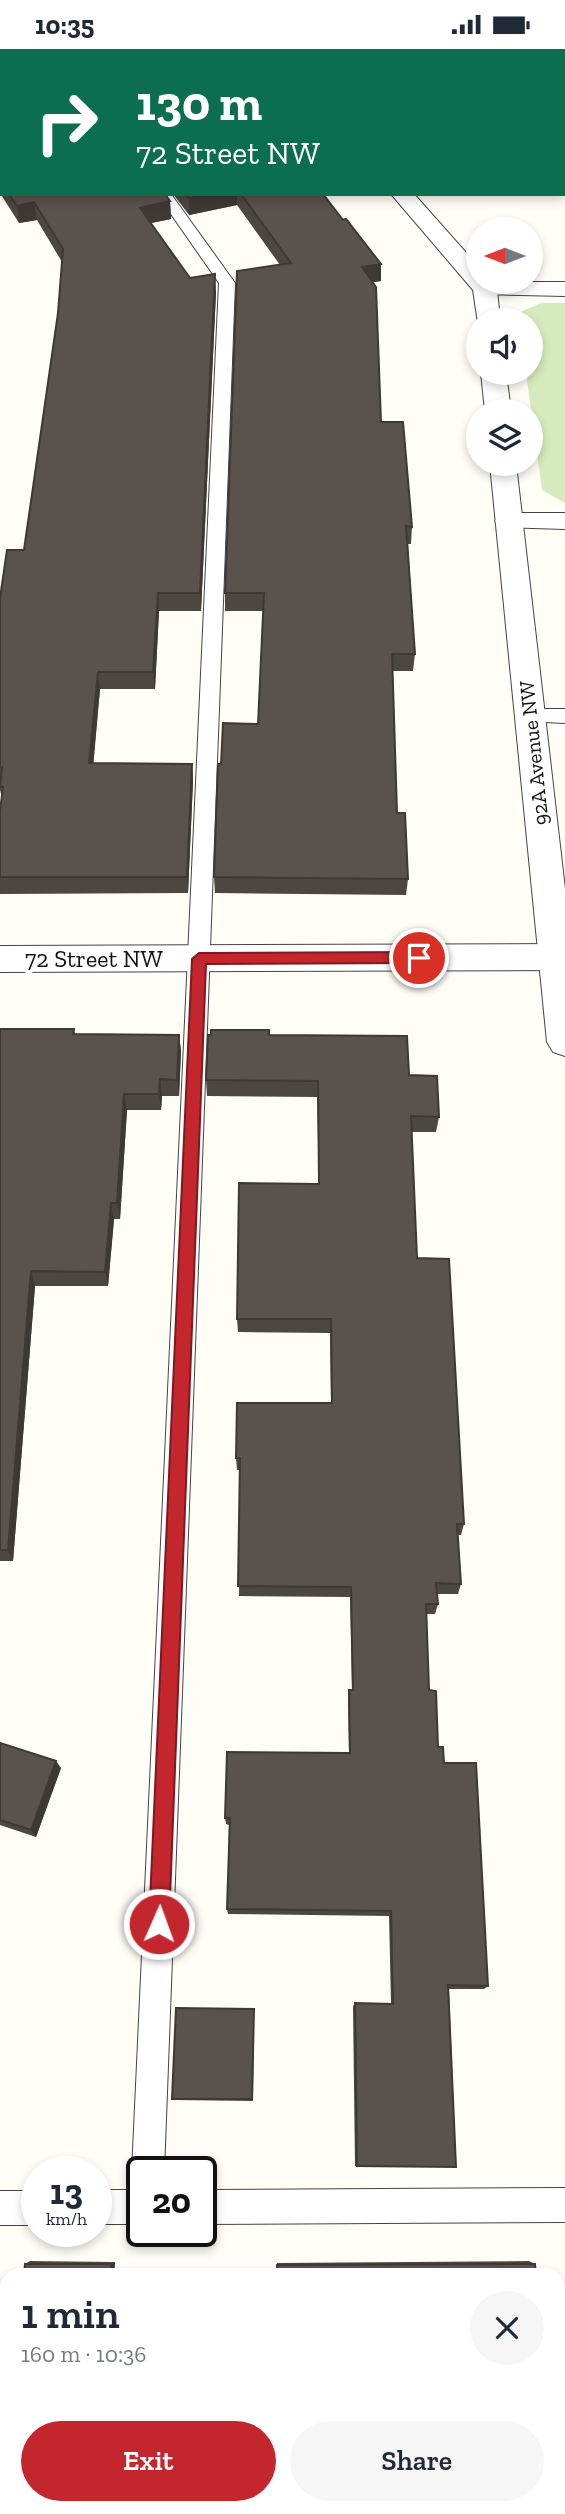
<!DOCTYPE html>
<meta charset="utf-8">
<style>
body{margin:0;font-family:"Zilla Slab",serif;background:#f6f6f7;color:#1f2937;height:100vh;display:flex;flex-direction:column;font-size:26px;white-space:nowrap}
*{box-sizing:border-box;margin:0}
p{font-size:23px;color:#747a83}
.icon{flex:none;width:38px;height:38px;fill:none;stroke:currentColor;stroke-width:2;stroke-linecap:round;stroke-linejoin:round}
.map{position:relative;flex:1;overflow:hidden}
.drawer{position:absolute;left:0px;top:2219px;width:565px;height:247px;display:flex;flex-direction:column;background:#fff;border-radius:21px 21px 0 0;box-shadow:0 4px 10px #0003}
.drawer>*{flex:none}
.banner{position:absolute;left:0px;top:0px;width:565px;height:147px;box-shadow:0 4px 10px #0003;background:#0b6e4f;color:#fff;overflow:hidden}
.needle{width:46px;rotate:270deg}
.fabs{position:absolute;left:466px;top:168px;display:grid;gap:14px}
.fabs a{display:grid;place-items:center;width:77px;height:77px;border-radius:50%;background:#fff;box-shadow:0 4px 10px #0003;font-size:35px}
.speed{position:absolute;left:21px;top:2107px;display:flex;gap:14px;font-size:35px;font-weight:700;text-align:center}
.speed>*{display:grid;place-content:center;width:91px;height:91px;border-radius:50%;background:#fff;box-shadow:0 4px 10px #0003;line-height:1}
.speed small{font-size:18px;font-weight:400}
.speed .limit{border:4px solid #111;border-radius:10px;background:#fff;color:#111}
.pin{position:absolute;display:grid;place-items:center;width:60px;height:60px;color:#fff;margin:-30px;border:4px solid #fff;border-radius:50%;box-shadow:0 2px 7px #0007}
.me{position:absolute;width:77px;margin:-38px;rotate:2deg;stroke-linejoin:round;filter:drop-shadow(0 0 5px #0008)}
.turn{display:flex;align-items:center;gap:24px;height:147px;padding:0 21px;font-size:32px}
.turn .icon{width:91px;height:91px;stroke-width:2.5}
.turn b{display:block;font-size:49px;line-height:60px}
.round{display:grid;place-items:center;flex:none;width:74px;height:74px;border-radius:37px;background:#f6f6f7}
.headline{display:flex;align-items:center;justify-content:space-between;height:119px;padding:0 21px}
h1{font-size:42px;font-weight:600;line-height:52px}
.button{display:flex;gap:14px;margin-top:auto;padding:14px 21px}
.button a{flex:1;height:80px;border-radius:42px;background:#c4262e;color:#fff;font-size:28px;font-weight:600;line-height:80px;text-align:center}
.button a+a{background:#f6f6f7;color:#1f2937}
.status{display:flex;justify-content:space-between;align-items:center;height:49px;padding:0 35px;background:#fff;direction:ltr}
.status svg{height:19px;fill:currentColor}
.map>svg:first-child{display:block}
</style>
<div class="status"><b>10:35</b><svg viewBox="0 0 49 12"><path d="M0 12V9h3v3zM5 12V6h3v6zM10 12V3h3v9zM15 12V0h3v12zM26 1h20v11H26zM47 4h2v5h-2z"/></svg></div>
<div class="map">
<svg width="565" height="2465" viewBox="0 0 565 2465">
<rect width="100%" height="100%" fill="#fffdf5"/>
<path fill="#d5ebbd" d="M541,254H565V454L542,441L526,324H530V271H519L518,264Z"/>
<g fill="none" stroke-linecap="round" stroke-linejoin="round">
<defs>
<g id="service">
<path d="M54,0H68V2H55Z"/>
<rect x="564" y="101" width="1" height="8"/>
<path d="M157,145H171L235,234L164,2123H142V2137L136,2135L132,2123L219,234Z"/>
<path d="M530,660H565V674L523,672L520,667Z"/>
<path d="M565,2139V2173L201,2175V2141Z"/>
<rect x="96" y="2141" width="46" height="34"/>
<rect x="0" y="2142" width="37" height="34"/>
</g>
<g id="minor">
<path d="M485,233H565V247L477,245L473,240L477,235Z"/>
<path d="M509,464H565V480L499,478L495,472L499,466Z"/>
<path d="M565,895V921L0,923V897Z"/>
</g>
<g id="tertiary">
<path d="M266,0H286L287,2H267Z"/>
<path d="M391,145H414L478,217V233H492L497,240L500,271H478V274L473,241Z"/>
<path d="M481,324H506L511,362H485Z"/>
<path d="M490,415H516L565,840V1007L553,1003L547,993Z"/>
</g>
</defs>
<use href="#service" stroke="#444" stroke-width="2"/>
<use href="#minor" stroke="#444" stroke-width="2"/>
<use href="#tertiary" stroke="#444" stroke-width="2"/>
<use href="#service" fill="#fff" fill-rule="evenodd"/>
<use href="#minor" fill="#fff" fill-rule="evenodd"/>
<use href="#tertiary" fill="#fff" fill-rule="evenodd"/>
</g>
<g fill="#4d4742">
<path d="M71,0H198L199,2H73Z"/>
<path d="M349,0H565V99H564V2H351Z"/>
<path d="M0,52L2,54V145H165L170,152L171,170L151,174L190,229L216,243L201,562H159L155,640H100L93,714L192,715L193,732L188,844L0,845V762L2,749L0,741V549L24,501L58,264L62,213L37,171L19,174L0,144Z"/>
<path d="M173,145H323L343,171L381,215V232L373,233L381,373L412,478L411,495H408L415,605L413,622H393L397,764L408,830L406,846L215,844L214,828L221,715L258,675L263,562H225V544L280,216L237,156L189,166Z"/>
<path d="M0,980H74L75,985L179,986L181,1002L179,1047H162L161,1061H127L120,1170H114L108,1237H35L13,1512H0Z"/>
<path d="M269,986L409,1026L439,1068L436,1083H412L417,1209L464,1475L461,1486H458L461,1535L458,1545H437L438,1555L435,1565H426L429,1641L438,1698L444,1714L488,1937L484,1940H449L456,2118L355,2117L353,1957L355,1954L391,1955L389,1867L228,1865L227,1860L229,1776L226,1775L225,1769L349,1704L348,1650L349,1641H352L350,1548L239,1547L240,1421H237L236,1409L331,1354L330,1284L238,1283L237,1270L319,1135L317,1048L207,1047L206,1031Z"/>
<path d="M0,1694L61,1719L36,1788L0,1776Z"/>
<path d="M254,1960L253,2052L174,2051L172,2050Z"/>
<path d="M30,2212L115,2213L114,2226H24L25,2215Z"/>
<path d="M529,2212L535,2215L277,2226V2214Z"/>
<path d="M0,2421H7V2459L0,2465Z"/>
</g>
<g fill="#3f3936">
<path d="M565,84V91L564,99V86Z"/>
<path d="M205,145H237V156L189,166V149Z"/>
<path d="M170,152L171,170L141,176L140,159Z"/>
<path d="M34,153L37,171L19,174L17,157Z"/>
<path d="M381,215V232L362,235V218Z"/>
<path d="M215,225L216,243L201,562L200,544Z"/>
<path d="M158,544L159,562L155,640L153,623Z"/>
<path d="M98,623L100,640L92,731L89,714Z"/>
<path d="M192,715L193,732L188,844L187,828Z"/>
<path d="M179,986L181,1002L179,1047L177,1031Z"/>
<path d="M160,1030L162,1047L161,1061L159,1045Z"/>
<path d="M124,1045L127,1061L120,1170L117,1154Z"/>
<path d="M111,1154L114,1170L108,1237L105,1223Z"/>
<path d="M31,1222L35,1237L13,1512L8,1501Z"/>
<path d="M56,1712L61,1719L36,1788L31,1781Z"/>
<path d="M115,2213L114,2226H111V2215Z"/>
</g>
<g fill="#5a524d" stroke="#3f3936" stroke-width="2">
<path d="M82,0H198L199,2H83Z"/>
<path d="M365,0H565V84L564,86V2H366Z"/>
<path d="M0,52L2,54V133L0,130Z"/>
<path d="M9,145H165L170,152L140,159L190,229L215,225L200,544H158L153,623H98L89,714L192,715L187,828H0V762L3,738H0L2,718H0V549L7,501H24L58,264L63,200L34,153L17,157Z"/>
<path d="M186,145H205L189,149Z"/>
<path d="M241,145H323L343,171L346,170L381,215L362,218L376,238L381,373H403L412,478L406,477L415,605H392L397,764H405L408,830L214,828L218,715H221L223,674L258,675L264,544H225L237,222L291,214Z"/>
<path d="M0,980H74L73,985L179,986L177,1031L160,1030L159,1045H124L117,1154H111L105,1223L31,1222L8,1501H0Z"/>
<path d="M211,981H269V986L407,987L409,1026L437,1027L439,1068L411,1067L417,1209L449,1210L464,1475H457L461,1535L436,1534L438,1555H426L429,1641L436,1642L438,1698H443L444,1714H476L488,1937L448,1936L456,2118L357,2117L355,1954L393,1955L391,1862L227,1860L230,1769H225L227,1703L350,1704L349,1641H353L351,1538L238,1537L240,1409H236L237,1354H332L331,1270H237L239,1134L319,1135L318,1032L206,1031L208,986H211Z"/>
<path d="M0,1694L56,1712L31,1781L0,1771Z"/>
<path d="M176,1959L254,1960L252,2050H172Z"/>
<path d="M25,2215H111V2226H24Z"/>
<path d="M535,2215L536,2226H277V2216Z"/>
<path d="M0,2428H7V2459H554V2465H0Z"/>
</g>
<path fill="#c4262e" stroke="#7f191e" stroke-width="2" d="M419,903L426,909L419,914L206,915L169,1875L166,1882L159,1885L152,1882L149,1875L192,910L199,904Z"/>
<g text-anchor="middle" stroke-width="7" stroke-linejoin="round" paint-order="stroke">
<g font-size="21" fill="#111" stroke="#fff">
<text transform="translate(534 704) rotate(-96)" y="7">92A Avenue NW</text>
</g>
<g font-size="24" fill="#111" stroke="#fff">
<text x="94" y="918">72 Street NW</text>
</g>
</g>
</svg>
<div class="fabs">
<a><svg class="needle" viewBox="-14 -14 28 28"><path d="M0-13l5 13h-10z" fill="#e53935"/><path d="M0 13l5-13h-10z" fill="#747a83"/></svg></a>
<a><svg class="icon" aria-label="sound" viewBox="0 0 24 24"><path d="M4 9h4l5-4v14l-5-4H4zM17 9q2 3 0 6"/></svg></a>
<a><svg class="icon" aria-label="layers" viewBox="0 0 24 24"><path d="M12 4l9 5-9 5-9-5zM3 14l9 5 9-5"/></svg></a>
</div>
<div class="speed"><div>13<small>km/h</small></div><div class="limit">20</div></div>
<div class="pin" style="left:419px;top:909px;background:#d93025"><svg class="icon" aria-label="arrive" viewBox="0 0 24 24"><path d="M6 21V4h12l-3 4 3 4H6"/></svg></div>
<svg class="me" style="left:159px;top:1875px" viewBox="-20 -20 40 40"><circle r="17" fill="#c4262e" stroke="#fff" stroke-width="3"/><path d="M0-11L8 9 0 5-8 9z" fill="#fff"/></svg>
<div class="banner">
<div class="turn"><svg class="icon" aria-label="right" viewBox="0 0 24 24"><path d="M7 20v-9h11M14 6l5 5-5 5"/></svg><div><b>130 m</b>72 Street NW</div></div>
</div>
<section class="drawer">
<div class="headline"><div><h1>1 min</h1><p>160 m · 10:36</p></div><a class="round"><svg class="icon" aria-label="close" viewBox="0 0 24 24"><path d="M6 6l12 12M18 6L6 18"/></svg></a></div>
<div class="button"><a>Exit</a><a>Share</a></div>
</section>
</div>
